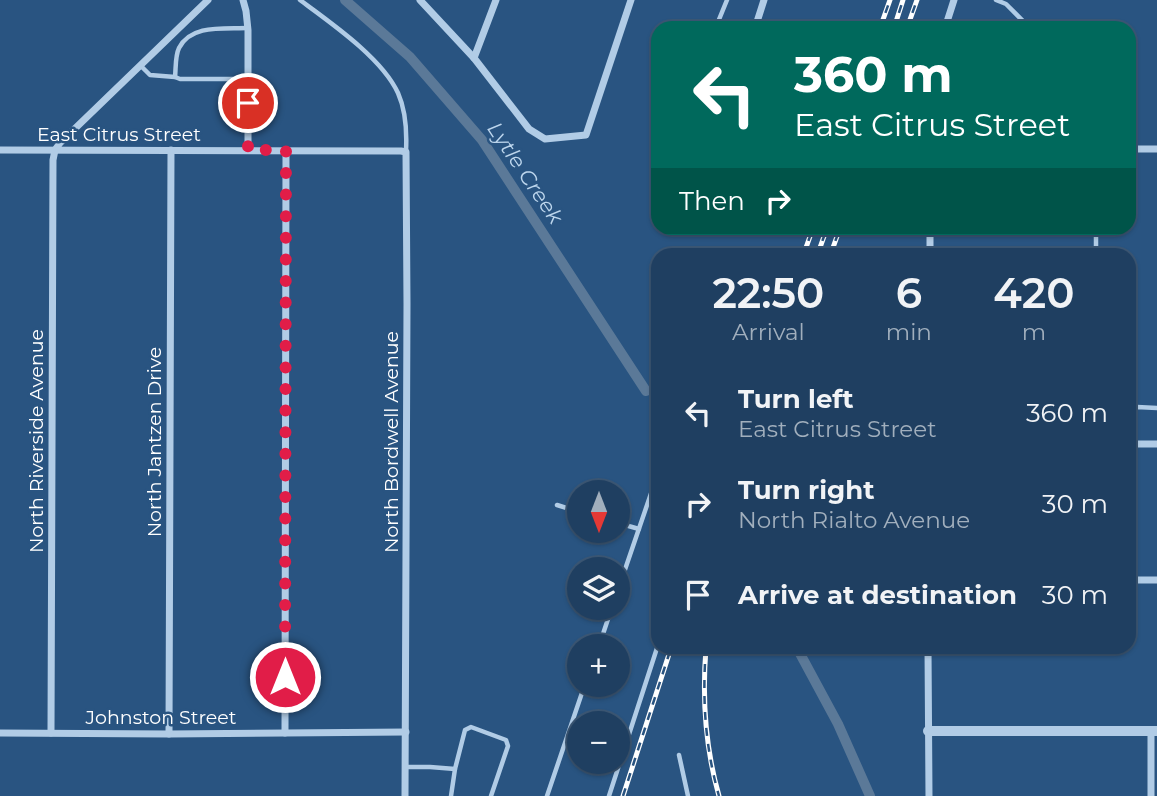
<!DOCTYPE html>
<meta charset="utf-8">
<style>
body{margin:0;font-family:Montserrat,sans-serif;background:#2c4a6a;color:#f1f3f6;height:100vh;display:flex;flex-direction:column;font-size:26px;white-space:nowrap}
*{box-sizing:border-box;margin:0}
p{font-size:23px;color:#a1afbd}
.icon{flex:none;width:38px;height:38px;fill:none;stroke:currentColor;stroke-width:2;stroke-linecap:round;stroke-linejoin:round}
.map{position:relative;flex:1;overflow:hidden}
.panel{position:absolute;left:651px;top:248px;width:485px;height:406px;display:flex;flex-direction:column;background:#1f3f61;border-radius:21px;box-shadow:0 2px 5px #0004,0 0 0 2px #3c5876}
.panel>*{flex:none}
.top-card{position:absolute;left:651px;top:21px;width:485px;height:214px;border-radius:21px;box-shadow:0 2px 5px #0004,0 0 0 2px #3c5876;background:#00695c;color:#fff;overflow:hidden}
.needle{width:46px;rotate:180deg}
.tools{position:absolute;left:567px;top:480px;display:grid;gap:14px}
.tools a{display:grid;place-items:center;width:63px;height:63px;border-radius:50%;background:#1f3f61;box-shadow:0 2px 5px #0004,0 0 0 2px #3c5876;font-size:35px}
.pin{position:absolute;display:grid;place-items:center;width:60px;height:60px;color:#fff;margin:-30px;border:4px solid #fff;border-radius:50%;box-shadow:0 2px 7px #0007}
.me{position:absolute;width:77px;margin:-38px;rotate:0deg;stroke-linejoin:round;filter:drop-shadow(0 0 5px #0008)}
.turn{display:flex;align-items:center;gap:24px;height:147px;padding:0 28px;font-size:32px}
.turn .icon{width:91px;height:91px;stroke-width:2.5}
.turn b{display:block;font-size:49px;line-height:60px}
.then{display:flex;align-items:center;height:66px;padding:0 28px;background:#0003;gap:14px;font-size:26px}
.eta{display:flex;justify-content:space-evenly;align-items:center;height:119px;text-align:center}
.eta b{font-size:42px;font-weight:600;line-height:49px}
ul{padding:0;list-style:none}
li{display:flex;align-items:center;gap:21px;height:91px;padding:0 28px}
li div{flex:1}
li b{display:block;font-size:26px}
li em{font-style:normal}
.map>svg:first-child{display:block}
</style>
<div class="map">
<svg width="1157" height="796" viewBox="0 0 1157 796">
<rect width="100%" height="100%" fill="#295481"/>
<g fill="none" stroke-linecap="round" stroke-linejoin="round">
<g stroke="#5b7998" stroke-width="10">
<path d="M345,0L410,57L482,140L646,391"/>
<path d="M797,648L838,724L870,796"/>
</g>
<g stroke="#b1cce6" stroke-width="4.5">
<path d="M300,0C331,23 382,58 398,93C406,111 407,131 406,151"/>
<path d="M996,0L1006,4L1028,26V28"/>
<path d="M721,28L718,22L727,0"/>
<path d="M140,65L150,75L175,77C176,68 175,56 179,48C191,24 224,29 247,28"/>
<path d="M175,77L180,79H247"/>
<path d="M1096,228V256"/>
<path d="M1129,411L1137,407L1157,408"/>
<path d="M557,505L579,512"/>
<path d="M618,523L639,529"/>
<path d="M618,590L658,473"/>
<path d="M599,646L612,607"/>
<path d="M679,755L688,796"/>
<path d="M405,767H430L455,769"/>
<path d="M451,796L455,769L465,730L471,727L506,740L508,746L491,796"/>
<path d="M547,796L585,684"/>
<path d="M609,796L658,645"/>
</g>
<g stroke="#b1cce6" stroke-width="7">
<path d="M243,0L246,11L248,30V150"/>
<path d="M420,0L474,58L529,129L545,139L586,135L631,0"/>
<path d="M755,28L764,0"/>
<path d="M945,28L954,0"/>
<path d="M474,58L496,0"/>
<path d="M1129,149H1157"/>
<path d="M0,150L401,151L406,152L407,304L405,796"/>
<path d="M930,256V228"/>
<path d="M1129,444H1157"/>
<path d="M1129,580H1157"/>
<path d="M928,648L929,796"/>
<path d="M1151,731V796"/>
<path d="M0,733L169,734L406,732"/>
<path d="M51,733L53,160L55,150L60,143L208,0"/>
<path d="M285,733L286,150"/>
<path d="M169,734L171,150"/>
</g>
<path stroke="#b1cce6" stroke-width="10" d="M928,731H1157"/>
<defs>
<g id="rail">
<path d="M880,28L890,0"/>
<path d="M894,28L903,0"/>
<path d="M907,28L917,0"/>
<path d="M803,256L813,228"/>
<path d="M817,256L827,228"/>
<path d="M830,256L840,228"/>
<path d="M706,648C702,698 705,747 719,796"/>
<path d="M623,796L671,648"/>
</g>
</defs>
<use href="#rail" stroke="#fff" stroke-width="5"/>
<use href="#rail" stroke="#295481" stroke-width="2.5" stroke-dasharray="8" stroke-linecap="butt"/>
</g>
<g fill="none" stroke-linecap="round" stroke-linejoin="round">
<path stroke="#e11d48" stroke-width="12" stroke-dasharray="0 21.6" d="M248,103V150H286L285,677"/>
</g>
<g text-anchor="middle" stroke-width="5" stroke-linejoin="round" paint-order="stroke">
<g font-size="19" fill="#fff" stroke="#295481">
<text x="119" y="141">East Citrus Street</text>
<text transform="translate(36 441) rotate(-90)" y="7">North Riverside Avenue</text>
<text transform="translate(154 442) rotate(-90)" y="7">North Jantzen Drive</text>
<text transform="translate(391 442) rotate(-90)" y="7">North Bordwell Avenue</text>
<text x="161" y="724">Johnston Street</text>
</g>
<g font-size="21" font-style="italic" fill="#bdd6ed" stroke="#295481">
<text transform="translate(525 173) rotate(56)" y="7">Lytle Creek</text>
</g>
</g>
</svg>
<div class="tools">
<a><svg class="needle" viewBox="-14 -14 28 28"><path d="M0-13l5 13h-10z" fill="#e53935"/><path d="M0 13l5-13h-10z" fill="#a1afbd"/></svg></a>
<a><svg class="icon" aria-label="layers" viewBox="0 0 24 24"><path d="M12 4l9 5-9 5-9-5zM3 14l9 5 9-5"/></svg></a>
<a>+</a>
<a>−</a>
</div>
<div class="pin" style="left:248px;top:103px;background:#d93025"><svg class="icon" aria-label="arrive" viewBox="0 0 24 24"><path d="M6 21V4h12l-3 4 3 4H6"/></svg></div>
<svg class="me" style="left:285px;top:677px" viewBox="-20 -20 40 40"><circle r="17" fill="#e11d48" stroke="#fff" stroke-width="3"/><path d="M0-11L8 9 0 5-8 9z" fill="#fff"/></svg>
<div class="top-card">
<div class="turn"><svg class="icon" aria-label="left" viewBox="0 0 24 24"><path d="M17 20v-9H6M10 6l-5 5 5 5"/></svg><div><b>360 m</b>East Citrus Street</div></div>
<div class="then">Then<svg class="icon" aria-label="right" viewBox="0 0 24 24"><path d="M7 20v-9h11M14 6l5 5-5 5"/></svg></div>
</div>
<section class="panel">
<div class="eta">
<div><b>22:50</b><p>Arrival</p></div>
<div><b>6</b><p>min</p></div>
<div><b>420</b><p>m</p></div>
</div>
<ul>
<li><svg class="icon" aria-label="left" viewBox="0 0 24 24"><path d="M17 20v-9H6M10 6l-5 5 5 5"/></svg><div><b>Turn left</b><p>East Citrus Street</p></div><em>360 m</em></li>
<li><svg class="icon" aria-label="right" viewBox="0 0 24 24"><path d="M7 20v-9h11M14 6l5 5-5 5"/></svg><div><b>Turn right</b><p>North Rialto Avenue</p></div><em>30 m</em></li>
<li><svg class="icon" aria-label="arrive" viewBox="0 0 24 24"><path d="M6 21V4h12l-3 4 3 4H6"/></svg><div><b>Arrive at destination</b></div><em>30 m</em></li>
</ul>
</section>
</div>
